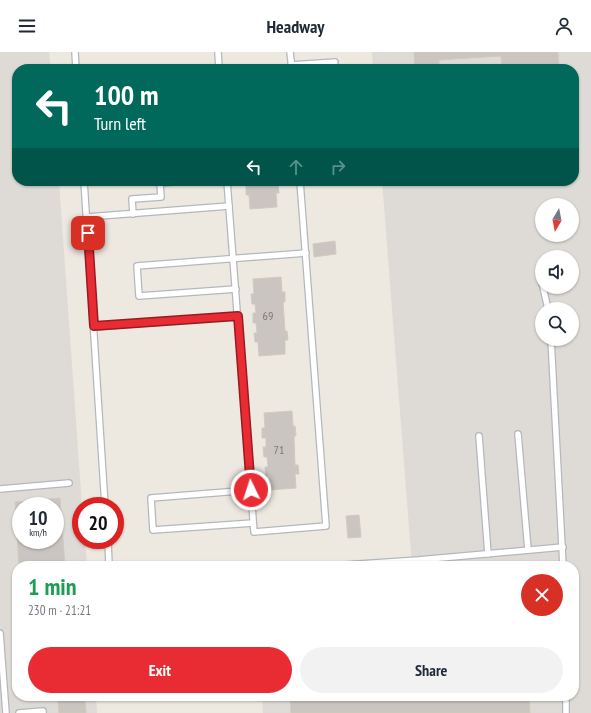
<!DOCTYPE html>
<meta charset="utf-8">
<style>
body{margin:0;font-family:"PT Sans Narrow",sans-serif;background:#f2f2f3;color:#1f2937;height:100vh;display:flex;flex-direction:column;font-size:15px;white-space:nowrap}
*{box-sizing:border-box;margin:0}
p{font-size:13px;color:#747a83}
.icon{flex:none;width:22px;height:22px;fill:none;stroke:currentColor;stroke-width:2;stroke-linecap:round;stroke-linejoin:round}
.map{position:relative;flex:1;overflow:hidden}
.details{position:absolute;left:12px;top:509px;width:567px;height:140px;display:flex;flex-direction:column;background:#fff;border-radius:16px;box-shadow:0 1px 3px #0004}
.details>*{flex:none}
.guide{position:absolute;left:12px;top:12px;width:567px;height:122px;border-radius:16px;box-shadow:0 1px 3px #0004;background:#00695c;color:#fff;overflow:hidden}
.needle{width:26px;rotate:190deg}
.fabs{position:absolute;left:535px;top:146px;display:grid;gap:8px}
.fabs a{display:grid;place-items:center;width:44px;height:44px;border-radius:50%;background:#fff;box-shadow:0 1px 3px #0004;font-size:20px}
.speed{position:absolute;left:12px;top:445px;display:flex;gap:8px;font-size:20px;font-weight:700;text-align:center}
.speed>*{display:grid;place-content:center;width:52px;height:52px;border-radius:50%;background:#fff;box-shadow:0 1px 3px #0004;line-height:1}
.speed small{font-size:10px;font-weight:400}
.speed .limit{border:6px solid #d22;background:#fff;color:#111}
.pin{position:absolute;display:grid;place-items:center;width:34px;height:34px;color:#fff;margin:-17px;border-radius:8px;box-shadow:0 2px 6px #0006}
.me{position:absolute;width:44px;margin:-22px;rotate:356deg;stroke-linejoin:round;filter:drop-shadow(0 0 3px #0008)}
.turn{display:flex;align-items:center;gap:14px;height:84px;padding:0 16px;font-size:18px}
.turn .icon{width:52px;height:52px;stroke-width:2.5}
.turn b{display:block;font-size:28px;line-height:34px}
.lanes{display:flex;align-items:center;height:38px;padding:0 16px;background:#0003;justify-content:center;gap:20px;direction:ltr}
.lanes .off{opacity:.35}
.round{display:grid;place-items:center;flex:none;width:42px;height:42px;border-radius:21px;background:#f2f2f3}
.overview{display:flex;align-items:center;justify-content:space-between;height:68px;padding:0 16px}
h1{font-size:24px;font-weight:700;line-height:30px;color:#1e9e55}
.action{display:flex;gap:8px;margin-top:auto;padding:8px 16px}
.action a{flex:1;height:46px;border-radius:24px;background:#e92b33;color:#fff;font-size:16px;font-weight:700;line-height:46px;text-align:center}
.action a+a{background:#f2f2f3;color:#1f2937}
header{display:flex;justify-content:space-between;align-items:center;height:52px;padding:0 16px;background:#fff;font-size:18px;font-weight:700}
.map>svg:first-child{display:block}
</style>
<header><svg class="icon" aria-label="menu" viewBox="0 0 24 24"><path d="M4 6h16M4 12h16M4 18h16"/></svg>Headway<svg class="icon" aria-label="person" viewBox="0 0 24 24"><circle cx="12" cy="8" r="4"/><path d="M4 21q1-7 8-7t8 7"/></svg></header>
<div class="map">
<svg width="591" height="661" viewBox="0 0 591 661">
<rect width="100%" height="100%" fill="#ede9e1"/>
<g fill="#dedbd6" fill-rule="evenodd">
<path d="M0,0H49L51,17H17V129H59L82,454H81V488H85L87,514H17V644H96L97,661H0ZM21,454H55V488H21Z"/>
<path d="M372,0H591V661H263L262,644H574V514H412L382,129H574V17H373ZM542,153H572V183H542ZM542,205H572V235H542ZM542,257H572V287H542Z"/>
</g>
<g fill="#cac5c0" stroke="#d1cabf" fill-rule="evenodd">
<path d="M414,0H558L559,17H502L501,4L439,8V17H415Z"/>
<path d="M248,129H275L276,132H278L279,141H276L277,155L250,157L249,143H246V134H248Z"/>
<path d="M335,189L336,202L314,205L313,192Z"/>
<path d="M281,225L282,240H285V250H283L285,279H287L288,288H285V302L259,304L258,290H255L254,281H257L256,271H253V261H256L255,252H252L251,242H254L253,227Z"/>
<path d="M292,359L293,374H295L296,384H294L295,413H298L299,422H295L296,436L270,438L269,424H266L265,415H268L267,405H264L263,395H266V386H262V376H265L264,361Z"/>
<path d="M60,446L65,514H19L15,450ZM21,454H55V488H21Z"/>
<path d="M359,463L361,485L348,486L346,464Z"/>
<path d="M290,644H529L530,661H291Z"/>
<path d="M85,647L86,661H59L58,649Z"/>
</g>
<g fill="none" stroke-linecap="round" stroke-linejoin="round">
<defs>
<g id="lane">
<path d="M75,0L76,17"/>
<path d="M218,0L219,17"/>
<path d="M290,0L292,17"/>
<path d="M291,13L335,10"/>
<path d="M84,129L105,454"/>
<path d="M227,129L254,480L326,474L300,129"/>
<path d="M133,162L132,147L161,145L160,131L186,129"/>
<path d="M87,165L229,154"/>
<path d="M540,223L542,232"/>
<path d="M543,235L548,257"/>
<path d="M236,237L139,244L137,214L306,201"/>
<path d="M94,275L238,264"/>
<path d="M551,287L563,514"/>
<path d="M518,382L528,498"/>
<path d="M479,384L488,502"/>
<path d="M0,437L69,431"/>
<path d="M251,438L151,446L153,478L253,471"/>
<path d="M108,488L109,514"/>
<path d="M329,514L418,508L563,495"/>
<path d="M0,581L6,661"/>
<path d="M566,644V661"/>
<path d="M19,661L43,659V661"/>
</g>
</defs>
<use href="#lane" stroke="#b4b8bc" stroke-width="8"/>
<use href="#lane" stroke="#fff" stroke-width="5.5"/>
</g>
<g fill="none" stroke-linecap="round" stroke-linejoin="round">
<defs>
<path id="route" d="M88,181L94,274L238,264L251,438"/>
</defs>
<use href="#route" stroke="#971c21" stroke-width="10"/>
<use href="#route" stroke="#e92b33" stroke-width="7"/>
</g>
<g text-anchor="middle" stroke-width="4" stroke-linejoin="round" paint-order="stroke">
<g font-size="12" fill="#76787a">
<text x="268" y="268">69</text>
<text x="279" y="402">71</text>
</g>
</g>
</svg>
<div class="fabs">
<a><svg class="needle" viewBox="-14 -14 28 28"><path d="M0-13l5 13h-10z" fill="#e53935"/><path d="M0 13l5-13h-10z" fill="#747a83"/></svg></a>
<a><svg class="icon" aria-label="sound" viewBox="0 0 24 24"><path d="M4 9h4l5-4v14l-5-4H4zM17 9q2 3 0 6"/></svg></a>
<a><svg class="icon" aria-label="search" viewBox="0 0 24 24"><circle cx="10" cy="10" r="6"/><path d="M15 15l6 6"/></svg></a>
</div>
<div class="speed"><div>10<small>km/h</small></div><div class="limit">20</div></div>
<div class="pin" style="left:88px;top:181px;background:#d93025"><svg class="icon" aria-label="arrive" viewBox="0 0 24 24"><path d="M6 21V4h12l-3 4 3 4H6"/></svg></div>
<svg class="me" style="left:251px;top:438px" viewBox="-20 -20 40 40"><circle r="17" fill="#e92b33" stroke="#fff" stroke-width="3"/><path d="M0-11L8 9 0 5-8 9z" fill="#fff"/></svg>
<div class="guide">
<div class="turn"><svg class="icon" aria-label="left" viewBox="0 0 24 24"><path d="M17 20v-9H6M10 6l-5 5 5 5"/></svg><div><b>100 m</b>Turn left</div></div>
<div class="lanes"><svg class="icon" aria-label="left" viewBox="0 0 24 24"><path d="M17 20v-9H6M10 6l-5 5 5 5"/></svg><svg class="icon off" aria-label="ahead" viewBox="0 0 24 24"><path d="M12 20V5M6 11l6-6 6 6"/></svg><svg class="icon off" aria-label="right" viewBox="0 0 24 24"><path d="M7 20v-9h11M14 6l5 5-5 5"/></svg></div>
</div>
<section class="details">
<div class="overview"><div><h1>1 min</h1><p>230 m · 21:21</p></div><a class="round" style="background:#d93025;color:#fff"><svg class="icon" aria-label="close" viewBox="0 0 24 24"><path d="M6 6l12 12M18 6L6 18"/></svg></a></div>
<div class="action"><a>Exit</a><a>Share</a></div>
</section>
</div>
